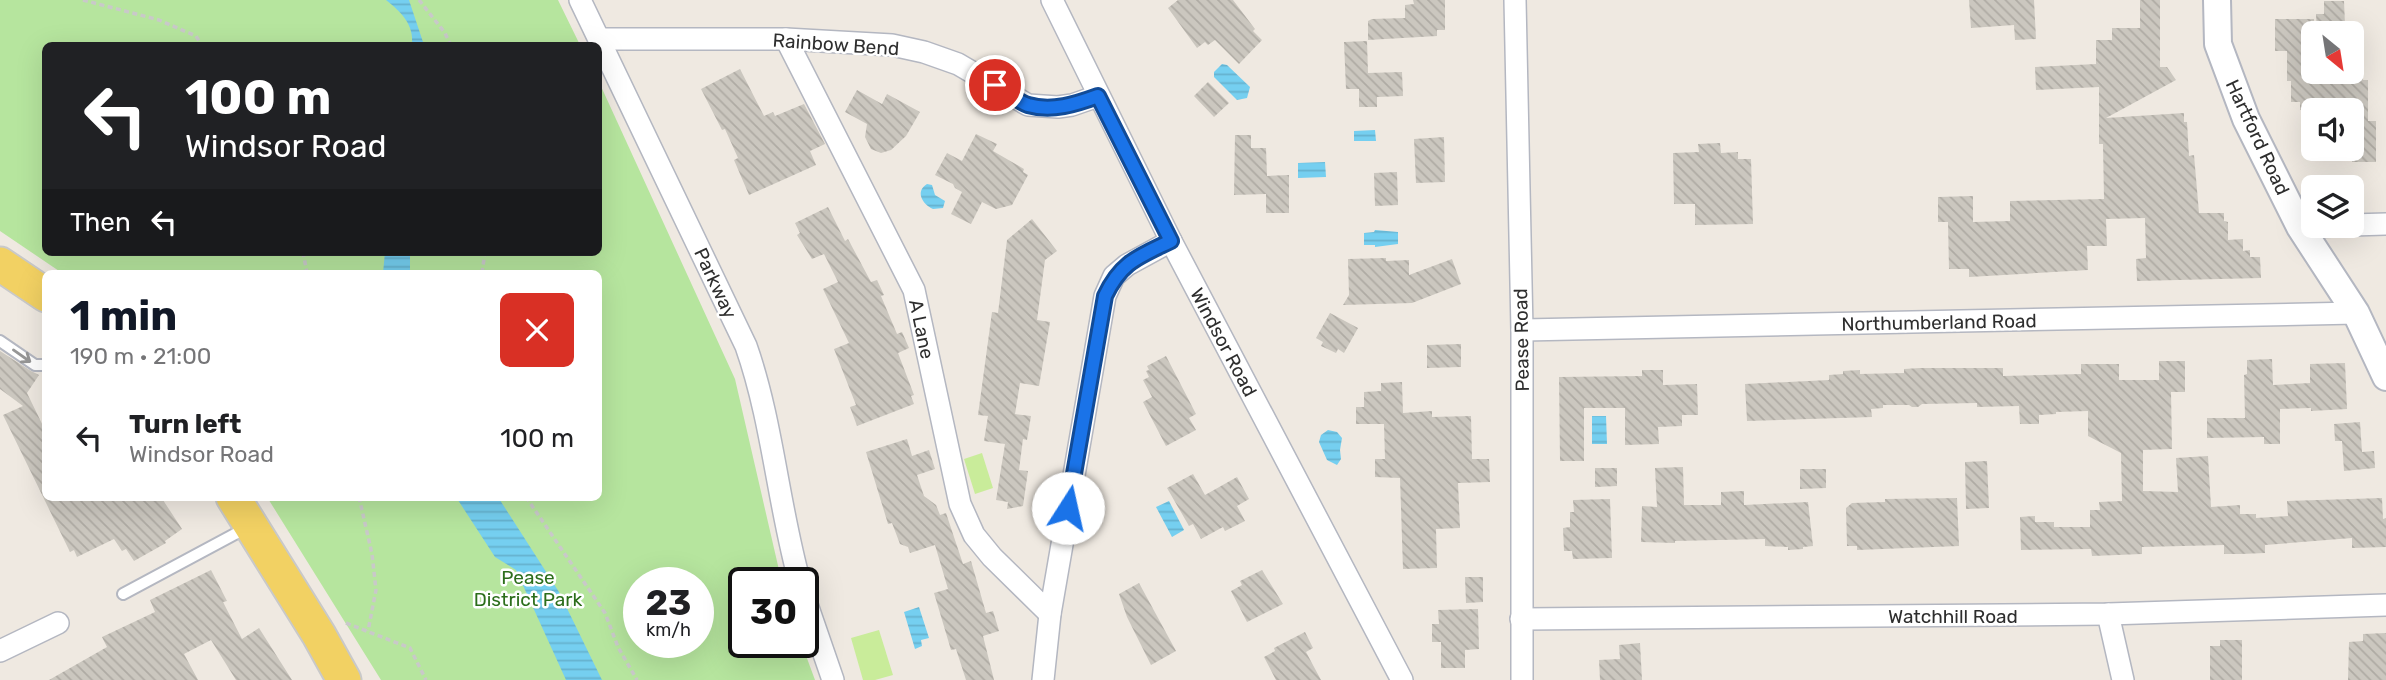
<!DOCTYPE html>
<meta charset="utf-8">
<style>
body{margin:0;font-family:Rubik,sans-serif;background:#f6f6f6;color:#202124;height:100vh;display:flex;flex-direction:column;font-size:26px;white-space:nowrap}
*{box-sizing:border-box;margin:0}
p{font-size:23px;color:#757577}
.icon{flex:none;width:38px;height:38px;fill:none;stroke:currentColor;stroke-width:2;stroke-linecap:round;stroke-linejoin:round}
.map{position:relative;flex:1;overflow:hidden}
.side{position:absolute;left:42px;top:270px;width:560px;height:231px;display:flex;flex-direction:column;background:#fff;border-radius:10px;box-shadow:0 7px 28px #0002}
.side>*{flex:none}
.top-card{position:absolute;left:42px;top:42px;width:560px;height:214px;border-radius:10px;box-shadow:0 7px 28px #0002;background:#202124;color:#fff;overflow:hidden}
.needle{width:46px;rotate:150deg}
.fabs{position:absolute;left:2301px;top:21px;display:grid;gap:14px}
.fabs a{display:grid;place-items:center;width:63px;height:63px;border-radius:10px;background:#fff;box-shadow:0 7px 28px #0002;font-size:35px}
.speed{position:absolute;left:623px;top:567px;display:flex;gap:14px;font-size:35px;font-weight:700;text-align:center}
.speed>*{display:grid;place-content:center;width:91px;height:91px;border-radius:50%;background:#fff;box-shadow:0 7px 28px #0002;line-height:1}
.speed small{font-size:18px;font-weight:400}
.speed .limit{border:4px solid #111;border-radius:10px;background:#fff;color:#111}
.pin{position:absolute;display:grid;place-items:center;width:60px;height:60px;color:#fff;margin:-30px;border:4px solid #fff;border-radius:50%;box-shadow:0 2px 7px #0007}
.me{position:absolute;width:77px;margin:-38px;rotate:10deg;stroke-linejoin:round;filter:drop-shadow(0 0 5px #0008)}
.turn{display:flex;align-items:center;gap:24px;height:147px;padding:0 28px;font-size:32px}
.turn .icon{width:91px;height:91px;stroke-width:2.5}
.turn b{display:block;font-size:49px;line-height:60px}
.then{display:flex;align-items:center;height:66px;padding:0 28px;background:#0003;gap:14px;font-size:26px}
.round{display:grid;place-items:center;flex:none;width:74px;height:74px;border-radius:10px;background:#f6f6f6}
.summary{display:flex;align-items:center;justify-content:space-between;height:119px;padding:0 28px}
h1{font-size:42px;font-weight:700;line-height:52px;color:#111827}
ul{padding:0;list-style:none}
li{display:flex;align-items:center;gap:21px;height:98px;padding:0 28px}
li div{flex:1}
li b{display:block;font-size:26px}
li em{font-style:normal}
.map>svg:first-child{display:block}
</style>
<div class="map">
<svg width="2386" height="680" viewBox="0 0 2386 680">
<defs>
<pattern id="water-rules" width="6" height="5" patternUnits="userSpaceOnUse" patternTransform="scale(1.75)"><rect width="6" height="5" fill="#75cff0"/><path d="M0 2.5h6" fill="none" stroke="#66b2ce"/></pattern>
<pattern id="building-back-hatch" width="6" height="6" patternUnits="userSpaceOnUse" patternTransform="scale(1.75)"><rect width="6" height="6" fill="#cbc7bf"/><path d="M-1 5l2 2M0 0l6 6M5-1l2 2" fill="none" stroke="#afaba4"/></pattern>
</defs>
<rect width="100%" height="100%" fill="#efe9e1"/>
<path fill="#b6e59e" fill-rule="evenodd" d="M0,0H558L580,45L46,46V252H598L599,82L735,379L782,583H744V642H801L815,680H381L267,497H598V273H62L0,231ZM639,583H698V642H639Z"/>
<g fill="#c9ec9a">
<path d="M982,453L993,488L975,494L964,459Z"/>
<path d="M879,630L893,675L875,680H863L851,638Z"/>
</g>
<g fill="url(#water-rules)">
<path d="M386,0H409L424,45H412C414,24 401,12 386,0Z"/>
<path d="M1222,64L1227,65L1250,87L1247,98L1237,100L1214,77V72Z"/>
<path d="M1375,130L1376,141H1354V131Z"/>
<path d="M1325,162L1326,177L1298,178V163Z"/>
<path d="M927,184L932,185L935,195L945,201L943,208L933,209C922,204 915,191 927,184Z"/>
<path d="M1375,230L1398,232V244L1375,247V245H1364V233L1374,232Z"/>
<path d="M385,252H410V273H383Z"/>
<path d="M1592,416H1606L1607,444H1592Z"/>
<path d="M1328,430L1337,432L1342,438L1340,450L1341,459L1337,465L1327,460L1319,442L1321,435Z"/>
<path d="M456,497H498L559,592L602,680H566L516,570L495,557Z"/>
<path d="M1169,501L1184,530L1172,537L1156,507Z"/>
<path d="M919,607L929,638L921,640L922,646L915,649L904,612Z"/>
</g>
<g fill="url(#building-back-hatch)">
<path d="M1178,0H1233L1255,29L1253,31L1262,40L1239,64L1215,40L1208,45L1205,42L1197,48L1168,8Z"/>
<path d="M1413,0H1445V30H1437V36L1368,40V21L1372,19L1405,18V5L1414,4Z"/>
<path d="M1969,0H2034L2036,39L2015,40L2014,25L1971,28Z"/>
<path d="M2140,0H2160V67H2167L2176,80L2106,118L2184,113V122H2187L2189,156L2194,155L2199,213H2224V221L2228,222V240L2243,239V251L2250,250V257H2260L2261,278L2137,281L2136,259L2146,258L2145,218L2106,219L2107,246H2087L2088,270L1969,277V269H1949L1948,222H1938V197L1973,196V222L2010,221V201L2104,199L2103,144H2099V87L2036,90L2035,67L2096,64V40H2112V28H2140Z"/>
<path d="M2324,1H2344L2345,25L2336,26V33H2317L2316,14H2324Z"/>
<path d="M2275,19H2314V72H2363V80H2368V121H2376V162H2352V110H2300V102H2291V81H2287V51H2275Z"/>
<path d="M1367,41L1368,73L1402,72L1403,96L1377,97V107H1359V89H1346L1344,42Z"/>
<path d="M740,69L764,116L773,112L775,116L804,104L825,144L810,151L816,165L749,195L734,160L738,158L725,129L722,130L701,89Z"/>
<path d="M1208,82L1229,103L1214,117L1194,96Z"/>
<path d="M857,90L882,104L887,94L920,112L906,136L891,150L881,153L871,149L865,137L867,124L845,112Z"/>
<path d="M976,134L997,144L993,151L1024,169L1023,172L1028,175L1012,205L996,209L982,202L971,224L951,214L962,192L955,188L953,184L935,175L947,153L962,161Z"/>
<path d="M1235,135H1251V148H1266L1267,176L1289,175V213H1266V194L1234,195Z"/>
<path d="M1444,137L1445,182L1416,183L1414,139Z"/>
<path d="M1720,143L1721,153L1738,152V159H1751L1753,224L1695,225V204H1674L1673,153L1699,152L1698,144Z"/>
<path d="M1397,172L1398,205L1375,206L1374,173Z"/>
<path d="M828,207L845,241L848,239L871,282L877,280L884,295L881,296L897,334L902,332L909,348L898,353L914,395L911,396L914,404L857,426L850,407L856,405L834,349L849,343L823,289L838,282L824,254L812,259L797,235L800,233L795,223Z"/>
<path d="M1032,219L1057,251L1045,260L1037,320L1050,322L1039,386L1020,383L1015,414L1031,416L1027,440L1023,439L1019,470L1028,471L1023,506L1007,509L1008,502L996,500L1005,444L984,441L988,416L978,415L992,312L998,313L1007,240Z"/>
<path d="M1386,258V261L1409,260V275L1452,259L1461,284L1412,303L1343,305L1349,295L1348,259Z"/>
<path d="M1330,313L1358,328L1344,353L1338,349L1336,353L1321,346L1323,342L1316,338Z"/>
<path d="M1461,344V367L1427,368V345Z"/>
<path d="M0,351L31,371L39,375L27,393L46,432V497H161L182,529L165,541L166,543L134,561L126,549L122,551L114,539L77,557L74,550L70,552L3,415L23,406L0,389Z"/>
<path d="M1166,356L1196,414L1189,418L1196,430L1166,446L1143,402L1152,397L1143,380L1149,377L1146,371L1149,370L1147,366Z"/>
<path d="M2272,359L2273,385L2310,383V364L2345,363L2347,409L2311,411V408L2280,409V444H2264V437L2207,438V418H2245L2244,375L2247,374V360Z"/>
<path d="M2159,361H2185V392H2171L2172,449L2143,450V491L2178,492L2176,458L2208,456L2211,507L2240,505V514H2256V518L2288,516L2287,501L2382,498L2383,519L2386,518V547L2352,548V538L2265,545V553L2241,554H2224V545L2142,547V554L2092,556L2091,549L2021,550L2020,517L2035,516V522H2054V527H2090V510H2100L2099,502L2122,501L2121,453L2088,436V411L2056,412V414L2039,415V424H2020L2019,406L1977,407V403L1922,404L1918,407H1912L1909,405H1883V408L1871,409L1872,417L1747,421L1745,384L1829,380V375L1843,374V371L1860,370V374L1904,373V369L1920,368H2003V376L2081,374V364H2119V380H2159Z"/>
<path d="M1642,370H1663V385L1697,384L1698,415H1682V426L1658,427L1659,444L1625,445V408H1584V461H1560L1559,377L1642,376Z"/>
<path d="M1402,382L1403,413L1432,411V417L1471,416L1472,459H1489L1490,482L1458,483L1460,528L1436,529L1437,568L1403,569L1400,478L1375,477V459H1385L1384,424H1356V407H1364V392L1381,391V383Z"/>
<path d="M2360,422L2362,452L2374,451L2375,468L2344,471L2342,441H2335L2334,424Z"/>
<path d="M907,439L912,456L929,450L935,469L917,475L924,496L936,505L940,515L946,513L963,564L971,561L986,613L993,611L999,631L983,636L994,680H966L956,649L951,650L934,593L948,589L935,545L910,553L908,547L900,544L892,523L888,524L866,452Z"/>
<path d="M1987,461L1989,508L1966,509L1965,462Z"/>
<path d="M1683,467L1684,505H1721V492L1744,491V505L1808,502L1813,546L1803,547V549L1788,550V547L1765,546V539L1675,541V543L1641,542L1642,506L1657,507L1655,468Z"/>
<path d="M1595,468H1617V486L1595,487Z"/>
<path d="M1800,469H1826V488L1800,489Z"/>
<path d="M1193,474L1205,495L1237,477L1249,499L1237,506L1245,521L1225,531L1223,527L1201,539L1193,524L1189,526L1167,488Z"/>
<path d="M1957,498L1959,546L1857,550V546H1847L1846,508L1852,503L1885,502V499Z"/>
<path d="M1610,499L1612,558L1573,559L1572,551H1564L1563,528L1570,527V512H1574L1573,500Z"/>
<path d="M211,570L227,601L223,602L242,639L259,628L292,680H236L211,640L184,654L198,680H49L107,647L102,637L155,612L150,600Z"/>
<path d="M1262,570L1283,604L1247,622L1231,591L1242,585L1240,581Z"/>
<path d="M1465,577H1483V602L1466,603Z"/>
<path d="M1139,583L1176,651L1151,665L1127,617L1119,594Z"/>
<path d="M1478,609L1479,649L1465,650V668H1441V642H1432V624H1439L1438,610Z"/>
<path d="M1305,632L1313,648L1306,652L1321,680H1276L1264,657L1275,651L1274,648Z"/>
<path d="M2386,633V680H2348L2349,642L2363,641V634Z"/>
<path d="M2220,640H2242V680H2210V646H2220Z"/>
<path d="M1640,643L1642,680H1600L1599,660L1620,659L1619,645Z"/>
</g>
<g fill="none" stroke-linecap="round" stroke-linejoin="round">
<defs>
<g id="service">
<path d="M0,341L35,365H46"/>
<path d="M123,594L248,527"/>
</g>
<g id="minor">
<path d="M580,0L746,346C773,423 778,505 800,583"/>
<path d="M1052,0L1171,241L1402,680"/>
<path d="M1515,0L1522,330V680"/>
<path d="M601,39H786L892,45L924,52L958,64L1028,105L1058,107L1072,105L1098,96"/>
<path d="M786,39L914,290L960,504L974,535L992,557L1050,614"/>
<path d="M2352,225L2386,224"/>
<path d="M2300,227L2332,226"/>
<path d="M1522,330L2356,313"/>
<path d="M803,593L833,680"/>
<path d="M2108,614L2123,680"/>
<path d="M1521,619L2108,614L2386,605"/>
<path d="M0,651L58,623"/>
<path d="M1043,680L1050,614L1105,296L1114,276L1127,265L1171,241"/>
</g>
<path id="tertiary" d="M2217,0L2218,44L2246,119L2300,227L2356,313L2386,377"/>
<g id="primary">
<path d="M0,264L46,295"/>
<path d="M233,497L319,635L344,680"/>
</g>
</defs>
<use href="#service" stroke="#b4b7c1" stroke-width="14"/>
<use href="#minor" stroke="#b4b7c1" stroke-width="24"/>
<use href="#tertiary" stroke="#b4b7c1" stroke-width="30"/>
<use href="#primary" stroke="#c9c9c9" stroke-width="37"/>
<g stroke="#c9c9c9" stroke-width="3.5" stroke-dasharray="5 3.5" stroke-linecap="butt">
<path d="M83,0L159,20L196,36L202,46"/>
<path d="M419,0L445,33L451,46"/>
<path d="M303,252L307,273"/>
<path d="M482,273L485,252"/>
<path d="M359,497L372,554L376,590L368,631"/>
<path d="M526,497L605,613L618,647L637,680"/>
<path d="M346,623L410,648L426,680"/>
</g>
<use href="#service" stroke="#fff" stroke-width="10"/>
<use href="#minor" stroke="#fff" stroke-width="21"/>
<use href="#tertiary" stroke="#fff" stroke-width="26"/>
<use href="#primary" stroke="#f2d163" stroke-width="33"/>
</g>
<defs><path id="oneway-shaft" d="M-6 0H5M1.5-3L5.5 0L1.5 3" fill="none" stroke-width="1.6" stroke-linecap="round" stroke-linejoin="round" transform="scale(1.75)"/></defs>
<use stroke="#969696" href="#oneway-shaft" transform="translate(22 356) rotate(35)"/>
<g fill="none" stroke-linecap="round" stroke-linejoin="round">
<defs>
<path id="route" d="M995,85C1005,91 1017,101 1028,105C1052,112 1076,104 1098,96L1171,241C1138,257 1121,262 1105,296L1068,508"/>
</defs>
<use href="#route" stroke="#114b97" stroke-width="18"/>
<use href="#route" stroke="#1a73e8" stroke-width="12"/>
</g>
<g text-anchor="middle" stroke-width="5" stroke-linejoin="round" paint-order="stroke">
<g font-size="19" fill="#2e2e2e" stroke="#fff">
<text transform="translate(836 44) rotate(4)" y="7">Rainbow Bend</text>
<text transform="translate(2258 137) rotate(65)" y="7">Hartford Road</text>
<text transform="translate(716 283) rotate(65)" y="7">Parkway</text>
<text transform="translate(1939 322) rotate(-1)" y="7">Northumberland Road</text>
<text transform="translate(922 329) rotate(78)" y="7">A Lane</text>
<text transform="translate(1521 340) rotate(-91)" y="7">Pease Road</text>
<text transform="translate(1224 342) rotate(62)" y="7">Windsor Road</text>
<text x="1953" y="623">Watchhill Road</text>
</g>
<g font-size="19" fill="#2c6e1b" stroke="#fff">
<text x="528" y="584">Pease<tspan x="528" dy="22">District Park</tspan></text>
</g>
</g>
</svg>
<div class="fabs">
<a><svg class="needle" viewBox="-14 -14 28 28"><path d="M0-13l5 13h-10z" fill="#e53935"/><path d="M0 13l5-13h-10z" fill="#757577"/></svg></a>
<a><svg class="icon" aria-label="sound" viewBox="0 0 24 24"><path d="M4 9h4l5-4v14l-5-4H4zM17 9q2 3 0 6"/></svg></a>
<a><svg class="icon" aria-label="layers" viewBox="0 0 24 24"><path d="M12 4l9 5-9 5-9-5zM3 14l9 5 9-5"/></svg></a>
</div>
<div class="speed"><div>23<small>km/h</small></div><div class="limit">30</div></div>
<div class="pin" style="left:995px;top:85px;background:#d93025"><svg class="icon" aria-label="arrive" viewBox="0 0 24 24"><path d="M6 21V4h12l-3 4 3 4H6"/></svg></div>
<svg class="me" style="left:1068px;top:508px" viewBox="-20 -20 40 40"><circle r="19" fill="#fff"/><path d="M0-13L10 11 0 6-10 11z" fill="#1a73e8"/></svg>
<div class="top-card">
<div class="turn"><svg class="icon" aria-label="left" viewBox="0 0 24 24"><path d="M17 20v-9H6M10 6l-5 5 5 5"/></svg><div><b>100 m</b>Windsor Road</div></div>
<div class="then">Then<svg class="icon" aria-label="left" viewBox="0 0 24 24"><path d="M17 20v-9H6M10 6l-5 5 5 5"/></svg></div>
</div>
<section class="side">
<div class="summary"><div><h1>1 min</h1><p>190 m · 21:00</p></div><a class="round" style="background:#d93025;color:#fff"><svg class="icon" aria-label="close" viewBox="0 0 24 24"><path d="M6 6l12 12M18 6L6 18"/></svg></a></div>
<ul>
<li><svg class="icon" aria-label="left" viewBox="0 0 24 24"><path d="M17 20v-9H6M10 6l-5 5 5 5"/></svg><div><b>Turn left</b><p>Windsor Road</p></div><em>100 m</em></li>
</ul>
</section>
</div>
